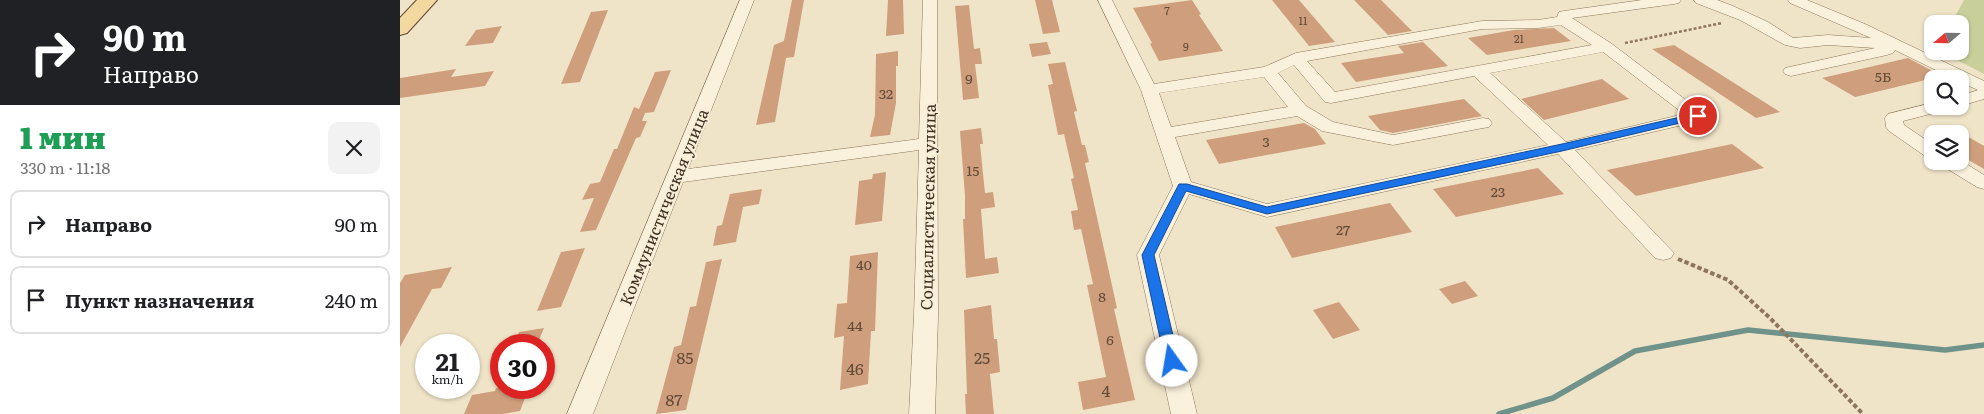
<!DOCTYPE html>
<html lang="ru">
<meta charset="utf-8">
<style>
body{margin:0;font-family:Literata,serif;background:#f2f2f2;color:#202124;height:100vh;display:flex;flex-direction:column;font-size:19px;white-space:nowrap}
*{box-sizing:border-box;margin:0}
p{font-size:16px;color:#757577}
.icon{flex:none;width:28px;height:28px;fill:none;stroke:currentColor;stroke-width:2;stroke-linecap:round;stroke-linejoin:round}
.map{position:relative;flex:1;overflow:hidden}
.side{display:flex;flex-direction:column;background:#fff;width:400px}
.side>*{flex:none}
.top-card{background:#202124;color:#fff;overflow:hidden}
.needle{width:32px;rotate:250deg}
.tools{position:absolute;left:1524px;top:15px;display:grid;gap:10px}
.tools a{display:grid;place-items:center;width:45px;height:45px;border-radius:10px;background:#fff;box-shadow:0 1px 4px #0004;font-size:25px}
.speed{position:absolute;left:15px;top:334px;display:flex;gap:10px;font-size:25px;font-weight:700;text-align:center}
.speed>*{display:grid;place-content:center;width:65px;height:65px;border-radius:50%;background:#fff;box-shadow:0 1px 4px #0004;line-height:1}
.speed small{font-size:12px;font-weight:400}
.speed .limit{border:8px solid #d22;background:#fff;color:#111}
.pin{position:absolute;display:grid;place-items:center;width:42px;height:42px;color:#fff;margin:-21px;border:2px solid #fff;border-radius:50%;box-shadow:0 1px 5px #0007}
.me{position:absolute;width:55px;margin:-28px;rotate:347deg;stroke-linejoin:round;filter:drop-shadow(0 0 4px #0008)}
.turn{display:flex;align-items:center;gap:18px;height:105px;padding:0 20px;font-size:22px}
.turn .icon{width:65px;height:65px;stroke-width:2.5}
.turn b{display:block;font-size:35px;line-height:42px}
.round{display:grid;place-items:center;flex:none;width:52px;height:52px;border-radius:10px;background:#f2f2f2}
.head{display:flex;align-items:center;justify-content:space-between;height:85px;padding:0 20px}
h1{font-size:30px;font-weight:800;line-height:38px;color:#1e9e55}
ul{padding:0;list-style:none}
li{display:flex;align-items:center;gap:15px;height:68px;margin:0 10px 8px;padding:0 10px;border:2px solid #e0e0e0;border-radius:10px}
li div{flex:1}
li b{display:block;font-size:19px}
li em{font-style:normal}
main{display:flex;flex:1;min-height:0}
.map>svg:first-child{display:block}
</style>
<main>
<section class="side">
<div class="top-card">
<div class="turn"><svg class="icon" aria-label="right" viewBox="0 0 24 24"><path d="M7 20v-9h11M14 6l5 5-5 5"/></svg><div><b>90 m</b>Направо</div></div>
</div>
<div class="head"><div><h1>1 мин</h1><p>330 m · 11:18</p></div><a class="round"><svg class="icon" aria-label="close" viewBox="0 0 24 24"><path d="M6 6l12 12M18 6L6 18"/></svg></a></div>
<ul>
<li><svg class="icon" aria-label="right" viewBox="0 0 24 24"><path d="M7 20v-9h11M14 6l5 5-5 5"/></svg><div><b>Направо</b></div><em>90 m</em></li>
<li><svg class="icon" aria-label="arrive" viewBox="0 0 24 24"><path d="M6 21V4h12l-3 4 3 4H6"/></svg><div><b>Пункт назначения</b></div><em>240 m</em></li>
</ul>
</section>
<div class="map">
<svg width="1584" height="414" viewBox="0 0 1584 414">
<rect width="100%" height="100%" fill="#f0e4c8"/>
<path fill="#c9cf9b" d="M1564,0H1584V74L1540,51H1560V24H1551Z"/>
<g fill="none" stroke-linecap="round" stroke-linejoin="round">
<path stroke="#6f938a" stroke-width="5.5" d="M1099,414L1153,398L1235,351L1348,330L1545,350L1584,345"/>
</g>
<g fill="#cf9f7d">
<path d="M392,0H404L394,57L386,58L375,122L356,125L374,45L384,41Z"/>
<path d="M488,0H503L504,34L486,36Z"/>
<path d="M635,0H652L660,32L643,34Z"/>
<path d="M792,0L801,14L799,15L823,51L759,61L750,44L752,43L733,8Z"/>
<path d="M872,0H899L935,42L909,46Z"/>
<path d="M954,0H981L1012,31L988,35Z"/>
<path d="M569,5L574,49L580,48L582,64H575L579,98L563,100L555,6Z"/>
<path d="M208,10L180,82L161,84L191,12Z"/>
<path d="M102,26L93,43L65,46L76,30Z"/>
<path d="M1154,28L1171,41L1087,55L1068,38L1114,30Z"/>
<path d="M647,42L651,54L632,57L629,44Z"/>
<path d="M1023,42L1048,66L956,82L941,63L1004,53L998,46Z"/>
<path d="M1274,45L1380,112L1356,118L1252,49Z"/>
<path d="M498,51V66H496V103L490,135L470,137L475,115L476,54Z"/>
<path d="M1508,58L1542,76L1455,97L1422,78Z"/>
<path d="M665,62L677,111L674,112L682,145H685L689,162L685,163L717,308L714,309L735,400L683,410L678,382L706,377L687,285L693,284L681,229L674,230L671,211L678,210L671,179L674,178L664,134L658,135L648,85L653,84L648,64Z"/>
<path d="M56,69L51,77L94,71L85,86L0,98V78Z"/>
<path d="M271,70L254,112L245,113L242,121H247L240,137L236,138L196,230L180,232L194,198L182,200L190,184L200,182L214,149H217L234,107L239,109L255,72Z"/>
<path d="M1202,79L1229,99L1144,120L1121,99Z"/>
<path d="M1064,99L1082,116L993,133L980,130L968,116Z"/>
<path d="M904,123L915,129L926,144L819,164L806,140Z"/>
<path d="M581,128L583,144H580L585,193L593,192L595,207L581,209L585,259L597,257L599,273L566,278L563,219H565V196L560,131Z"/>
<path d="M1560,132L1584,146V169L1560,155Z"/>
<path d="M1332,144L1364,168L1236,196L1207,170Z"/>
<path d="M1138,168L1164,194L1056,217L1033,189Z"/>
<path d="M486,172L482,221L455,225L459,181L472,179L473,174Z"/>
<path d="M362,189L359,204L343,207L336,242L313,246L317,226L322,225L330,194Z"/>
<path d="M990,203L1012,232L892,258L875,227Z"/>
<path d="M185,248L161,307L137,311L161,252Z"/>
<path d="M478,252L475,331H471L468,384L440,390L444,336L434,338L437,304L447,303L450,256Z"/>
<path d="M322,259L286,410L256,414L274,347L281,345L290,307L296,306L306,262Z"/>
<path d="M52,267L41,288L32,289L0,347V283L5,275Z"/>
<path d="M1065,281L1078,296L1052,304L1039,289Z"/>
<path d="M939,302L960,330L933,339L913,310Z"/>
<path d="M591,305L594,339H597L600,372L590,374L594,414H566L565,394H567L564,310Z"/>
<path d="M144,328L137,345H114L119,332Z"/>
<path d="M96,388H129L120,411L102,414H64L72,395L95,391Z"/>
</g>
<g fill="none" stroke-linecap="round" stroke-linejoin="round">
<defs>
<g id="minor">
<path d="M340,0H354L288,169L519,139L523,0H537L538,316L535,414H509L514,316L519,150L283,182L193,414H167Z"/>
<path d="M698,0H712L754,84L864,67L896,53L1082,21L1138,20L1157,17L1159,12L1164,11L1242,0H1281L1279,3L1274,4L1172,18L1212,44L1307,116L1304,120L1175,150L1274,253L1271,258L1263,260L1255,258L1158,154L867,217L789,194L759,255L797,414H771L737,255L773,186L741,90ZM1161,25L1192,45L935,92L907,61L1082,29L1138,28ZM1203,52L1284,114L1166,142L1090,73ZM894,65L925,102L931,103L1074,76L1148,145L867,204L791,182L775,137L897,116L922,131L993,145L1083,128L1089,127L1092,123L1089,119L1083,118L993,135L933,122L906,106L878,73ZM864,77L888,107L771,127L759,93Z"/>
<path d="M1294,0H1317L1333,6L1368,22L1393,38L1428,35L1471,38L1390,3L1388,0H1407L1465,24L1584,81V99L1560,106V96L1578,90L1560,82V79H1554L1495,50L1493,53L1487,55L1391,76L1385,74L1383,71L1385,68L1475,48L1428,45L1400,48L1385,45L1340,20L1296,3Z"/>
<path d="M1532,103V106H1548L1546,110L1503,121L1504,125L1532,144V158L1525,156L1489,131L1486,127L1485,118L1488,114Z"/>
<path d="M1560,160L1584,175V189L1577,187L1541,165L1539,161Z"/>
</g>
<path id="major" d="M17,0H37L7,33L0,35V18Z"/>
</defs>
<use href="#minor" stroke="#8d765c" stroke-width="1"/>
<use href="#major" stroke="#5b4430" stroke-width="2"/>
<path stroke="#8d765c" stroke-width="2.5" stroke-dasharray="3 2" stroke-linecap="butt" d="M1225,43L1322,23"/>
<path stroke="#8d765c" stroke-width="4" stroke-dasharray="4.5 2.5" stroke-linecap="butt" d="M1278,259L1328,280L1370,318L1463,414"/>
<use href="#minor" fill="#faf1dc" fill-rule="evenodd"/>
<use href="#major" fill="#f3d9a0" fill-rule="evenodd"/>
</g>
<path fill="#1a73e8" stroke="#114b97" d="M1298,113L1303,116L1301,118L1162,151L867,214L786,191L754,255L779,361L776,365L772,366L767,365L765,361L742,255L779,184H787L867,207L1162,144Z"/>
<g text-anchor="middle" stroke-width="4" stroke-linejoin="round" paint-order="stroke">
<g font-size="11" fill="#624a37">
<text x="767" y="15">7</text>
<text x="903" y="25">11</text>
<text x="1119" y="43">21</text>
<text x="786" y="51">9</text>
</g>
<g font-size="14" fill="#624a37">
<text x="1483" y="82">5Б</text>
<text x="569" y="84">9</text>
<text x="486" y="99">32</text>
<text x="866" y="147">3</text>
<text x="573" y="176">15</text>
<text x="1098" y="197">23</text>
<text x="943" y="235">27</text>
<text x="464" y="270">40</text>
<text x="702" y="302">8</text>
<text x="455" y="331">44</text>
<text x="710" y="345">6</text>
</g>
<g font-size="16" fill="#3d2e20" stroke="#f7eed8">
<text transform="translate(264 207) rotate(-68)" y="6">Коммунистическая улица</text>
<text transform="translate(528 207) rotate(-89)" y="6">Социалистическая улица</text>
</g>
<g font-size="16" fill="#624a37">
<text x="285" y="364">85</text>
<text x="582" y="364">25</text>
<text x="455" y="375">46</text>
<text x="706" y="397">4</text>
<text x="274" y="406">87</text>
</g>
</g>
</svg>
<div class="tools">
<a><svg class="needle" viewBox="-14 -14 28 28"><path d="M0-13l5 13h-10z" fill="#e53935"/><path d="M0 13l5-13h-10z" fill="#757577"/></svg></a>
<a><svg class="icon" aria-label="search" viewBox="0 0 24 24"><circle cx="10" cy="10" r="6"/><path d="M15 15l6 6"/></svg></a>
<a><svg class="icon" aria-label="layers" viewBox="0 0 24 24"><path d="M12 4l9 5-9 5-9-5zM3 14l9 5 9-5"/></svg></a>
</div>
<div class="speed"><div>21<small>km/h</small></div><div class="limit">30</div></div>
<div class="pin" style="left:1298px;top:116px;background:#d93025"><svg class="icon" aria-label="arrive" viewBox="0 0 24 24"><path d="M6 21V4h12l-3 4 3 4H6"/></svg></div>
<svg class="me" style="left:772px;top:361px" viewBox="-20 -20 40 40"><circle r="19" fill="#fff"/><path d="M0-13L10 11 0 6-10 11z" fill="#1a73e8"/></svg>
</div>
</main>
